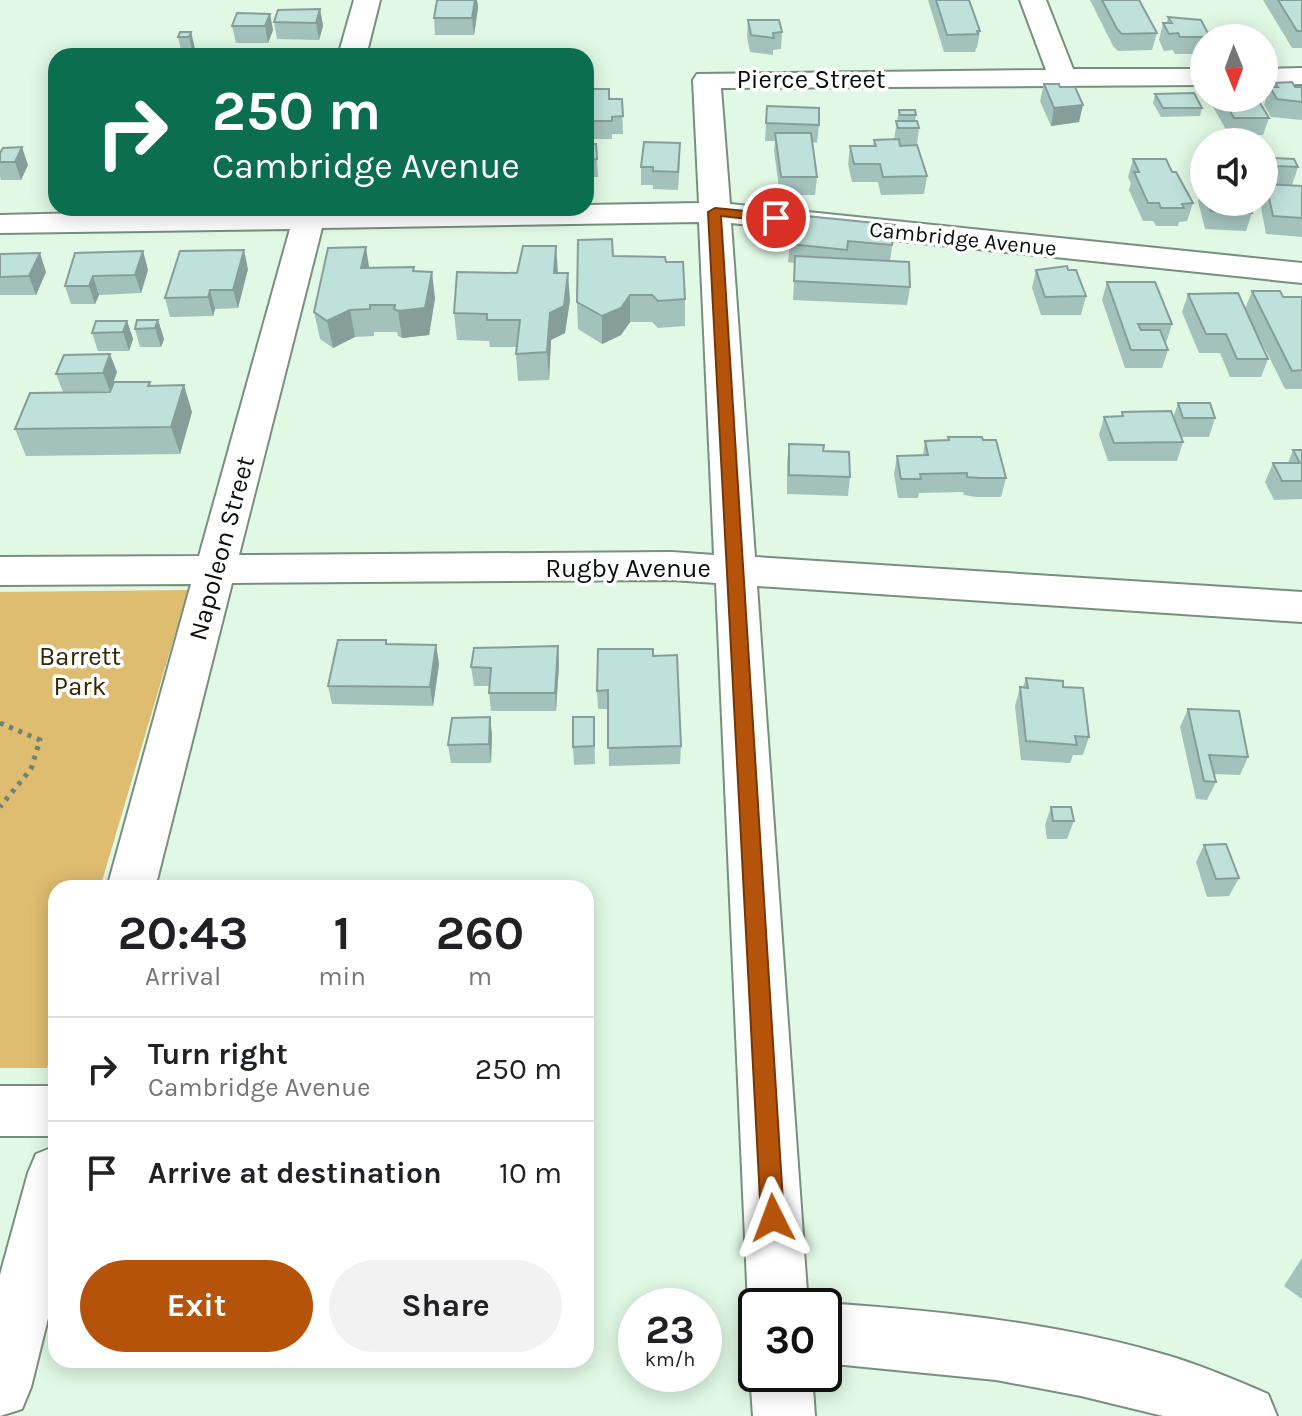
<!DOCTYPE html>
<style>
body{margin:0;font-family:Karla,sans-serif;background:#f2f2f2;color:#202124;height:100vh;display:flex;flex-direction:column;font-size:30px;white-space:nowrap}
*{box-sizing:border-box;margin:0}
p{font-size:26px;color:#757577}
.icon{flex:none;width:44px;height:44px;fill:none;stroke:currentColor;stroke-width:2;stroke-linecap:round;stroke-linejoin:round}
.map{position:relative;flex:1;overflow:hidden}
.details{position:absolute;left:48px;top:880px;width:546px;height:488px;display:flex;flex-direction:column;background:#fff;border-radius:24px;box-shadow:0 4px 20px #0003}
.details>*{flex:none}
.hud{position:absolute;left:48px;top:48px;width:546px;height:168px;border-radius:24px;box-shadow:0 4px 20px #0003;background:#0b6e4f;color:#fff;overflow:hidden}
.needle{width:52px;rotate:179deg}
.buttons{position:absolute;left:1190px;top:24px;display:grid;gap:16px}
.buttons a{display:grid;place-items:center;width:88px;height:88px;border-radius:50%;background:#fff;box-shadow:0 4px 20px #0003;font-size:40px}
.speed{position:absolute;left:618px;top:1288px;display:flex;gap:16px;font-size:40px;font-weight:700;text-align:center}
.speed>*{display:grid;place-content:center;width:104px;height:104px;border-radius:50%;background:#fff;box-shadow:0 4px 20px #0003;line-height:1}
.speed small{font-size:20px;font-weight:400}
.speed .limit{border:4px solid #111;border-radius:12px;background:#fff;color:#111}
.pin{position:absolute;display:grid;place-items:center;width:68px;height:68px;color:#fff;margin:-34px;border:4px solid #fff;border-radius:50%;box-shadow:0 2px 8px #0007}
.me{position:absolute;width:88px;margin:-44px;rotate:357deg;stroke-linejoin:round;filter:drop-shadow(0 0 6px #0008)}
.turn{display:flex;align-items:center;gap:28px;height:168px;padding:0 32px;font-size:36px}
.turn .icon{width:104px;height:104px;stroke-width:2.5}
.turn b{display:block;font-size:56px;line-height:68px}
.eta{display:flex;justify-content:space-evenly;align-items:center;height:136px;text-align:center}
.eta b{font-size:48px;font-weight:700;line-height:56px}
.button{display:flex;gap:16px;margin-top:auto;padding:16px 32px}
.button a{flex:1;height:92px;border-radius:48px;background:#b45309;color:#fff;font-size:32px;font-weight:700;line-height:92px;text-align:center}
.button a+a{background:#f2f2f2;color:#202124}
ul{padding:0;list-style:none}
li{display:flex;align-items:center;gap:24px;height:104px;padding:0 32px;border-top:2px solid #e0e0e0}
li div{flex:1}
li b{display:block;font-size:30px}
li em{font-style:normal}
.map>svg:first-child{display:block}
</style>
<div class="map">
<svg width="1302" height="1416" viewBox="0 0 1302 1416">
<rect width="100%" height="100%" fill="#e0f8e4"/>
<path fill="#debc70" d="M188,590L100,888H56V1037L47,1068H0V592Z"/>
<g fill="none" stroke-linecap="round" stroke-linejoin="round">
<defs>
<g id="minor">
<path d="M354,0H380L366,56H338Z"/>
<path d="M1020,0H1046L1073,69H1204V85L721,88L730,204L1302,263V283L731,223L755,557L1302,592V622L757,586L808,1306H756V1325L748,1306L716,583L672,580L232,583L155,888H107L191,584L0,585V557L199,556L290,229L0,233V215L295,208H586V205L699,203L693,80L697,74L1046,70ZM699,222L714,555L672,552L239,555L322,228Z"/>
<path d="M1302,68V84L1264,85V69Z"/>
<rect x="0" y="1086" width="56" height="50"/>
<path d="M56,1146V1286L31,1387L22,1409L0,1416V1275L28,1173L36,1154Z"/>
<path d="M824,1303C942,1311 1062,1323 1176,1358C1207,1368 1238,1381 1268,1394L1277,1416H1163L1081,1396L996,1380L824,1363V1306H817Z"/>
<path d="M756,1360V1374H812L815,1416H753L750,1374Z"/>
</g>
</defs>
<use href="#minor" stroke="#798f7e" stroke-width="4"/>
<path stroke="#708073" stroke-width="5" stroke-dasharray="4 6" stroke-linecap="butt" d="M0,723L40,740L31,769L0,807"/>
<use href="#minor" fill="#fff" fill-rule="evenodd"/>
</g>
<g fill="#a4c2bc">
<path d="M437,0H477L478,8L474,35H435L434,18Z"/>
<path d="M928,0H969L980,31L977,48H976L975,52H944Z"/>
<path d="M1090,0H1139L1157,33L1152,50L1118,51L1113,46Z"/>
<path d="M1263,0H1302V48H1292Z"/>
<path d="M320,9L323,26L319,40L277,39L274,22Z"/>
<path d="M270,14L273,30L268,43H236L232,26Z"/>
<path d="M1168,17L1210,37V38H1204V54H1175L1173,50L1164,51L1159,40L1163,23H1167Z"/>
<path d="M748,20L782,32L781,49L773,50V55L750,52L747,37Z"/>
<path d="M191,32L195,49L193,54H182L178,37Z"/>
<path d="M1275,83L1295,87H1302V120L1271,117L1264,105L1270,87H1273Z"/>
<path d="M1044,84L1079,122L1051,126L1040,101Z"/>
<path d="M1155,94L1202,108L1200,116L1161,117L1153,103Z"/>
<path d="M1214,98H1257L1269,118L1263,135H1229L1212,105Z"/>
<path d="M609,99H622L623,134H612V139H594L593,121Z"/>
<path d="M767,106L819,125L817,143L812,142L817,177L815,195H780L774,151L775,141H765Z"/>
<path d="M899,110L916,115L915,121L919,128L917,145L927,176L924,194L881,195L878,182H852L848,164L850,146H873L874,140L894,139Z"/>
<path d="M586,144H596L598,177H586Z"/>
<path d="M0,153L28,165L21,180H1L0,176Z"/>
<path d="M1274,158L1298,167L1292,185L1302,186V237L1266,234L1260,202H1264V189L1266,184H1271L1268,176Z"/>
<path d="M1133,159L1172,172L1193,203L1187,221L1179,222L1178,226H1156L1153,221H1143L1129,190L1131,183L1128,177Z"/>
<path d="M680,161L678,190L653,189V185H641V167Z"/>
<path d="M1203,183L1204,202H1249L1252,213L1246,231L1205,229L1198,201Z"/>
<path d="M895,225L890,261L910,287L907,305L793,300L795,263L788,262L790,244Z"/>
<path d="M143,251L148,270L141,293L99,295L95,304H71L65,286Z"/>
<path d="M0,254L46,272L36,295H0Z"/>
<path d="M613,256L666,262L685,299V326L658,328L652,322H630L621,335L602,344L578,329L577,302Z"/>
<path d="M369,268L415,271L435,298L429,335L402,338L398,336L397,332H374V336L355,337L333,348L320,339L314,312Z"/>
<path d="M248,269L238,308L215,309L213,316L170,317L165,298Z"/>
<path d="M1036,270H1068L1086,296L1081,315H1041L1032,288Z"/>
<path d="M558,273L570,300L565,333L551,340L549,380L518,381L516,354L517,347H490L489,341L457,340L454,313Z"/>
<path d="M1107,282L1172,324L1166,343H1165L1168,350L1162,368H1125L1102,300Z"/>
<path d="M1252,291L1283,297H1302V389H1285L1245,309Z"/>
<path d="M1188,294L1268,359L1261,377H1230L1220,353H1199L1182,312Z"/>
<path d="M158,320L164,339L161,347H140L135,329Z"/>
<path d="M127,321L133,339L129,351H98L92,333Z"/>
<path d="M117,372L110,391L63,392L56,374Z"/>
<path d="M150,382L151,386L192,412L180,454L26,456L15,429L110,392Z"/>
<path d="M1178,403L1215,418L1209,437H1181L1183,442L1177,461H1108L1099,435L1104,417L1121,416L1122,412L1173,418Z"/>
<path d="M948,437L983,440L1006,478L1001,497H976L964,495L963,492L919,493L918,498H898L894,474L897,456L923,455L925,441L948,440Z"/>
<path d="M789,444L823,451L850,477L848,496L787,494V463Z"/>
<path d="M1293,450H1302V499L1274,500L1265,482L1273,463H1288Z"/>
<path d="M386,640L387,644L436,645L439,664L433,706L332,704L328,686Z"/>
<path d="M558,646L559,664L556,711H491L489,693V686H474L471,667Z"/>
<path d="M653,656L681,746L680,764L609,766L608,709H598L597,691Z"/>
<path d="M1026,678L1063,687L1089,737L1083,755H1073L1070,763L1021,760L1015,706L1020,687H1023Z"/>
<path d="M1188,709L1248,757L1240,775L1214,774L1216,782L1207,800L1196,799L1180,727Z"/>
<path d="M490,717L492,735L491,763H451L448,745Z"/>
<path d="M594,717L595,764L574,765L573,747Z"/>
<path d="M1051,807L1074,821L1067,839H1047L1045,825Z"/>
<path d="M1204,845L1239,878L1229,896L1207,897L1196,862Z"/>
<path d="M1302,1258V1299L1284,1286Z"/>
</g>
<g fill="#869e99">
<path d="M475,0H477L478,8L474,35L472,18Z"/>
<path d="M320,9L323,26L319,40L316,23Z"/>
<path d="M270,14L273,30L268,43L265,26Z"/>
<path d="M191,32L195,49L193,54L189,37Z"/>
<path d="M1083,105L1079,122L1051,126L1054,108Z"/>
<path d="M22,147L28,165L21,180L15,162Z"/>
<path d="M556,246L558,273H554Z"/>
<path d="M366,247L370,273L361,268Z"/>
<path d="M244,250L248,269L238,308L233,290Z"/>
<path d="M143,251L148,270L141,293L135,275Z"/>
<path d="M40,253L46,272L36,295L29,276Z"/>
<path d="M432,272L435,298L429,335L402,338L398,311Z"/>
<path d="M568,273L570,300L565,333L551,340L549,380L547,352L550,313Z"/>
<path d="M93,276L99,295L95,304L89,286Z"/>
<path d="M210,290L215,309L213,316L208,297Z"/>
<path d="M630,295V322L621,335L602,344V316Z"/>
<path d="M350,310L355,337L333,348L327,321Z"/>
<path d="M158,320L164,339L161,347L155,328Z"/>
<path d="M127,321L133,339L129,351L123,332Z"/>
<path d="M110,354L117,372L110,391L103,373Z"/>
<path d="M184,385L192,412L180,454L171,427Z"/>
<path d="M436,645L439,664L433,706L430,687Z"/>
<path d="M558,646L559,664L556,711L555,693Z"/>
<path d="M490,717L492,735L491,763L489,744Z"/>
</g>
<g fill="#bfe1db" stroke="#869e99" stroke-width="2">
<path d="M437,0H475L472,18H434Z"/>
<path d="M936,0H969L980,31H977L978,34L947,35Z"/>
<path d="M1102,0H1139L1157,33L1122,34L1117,29Z"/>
<path d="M1278,0H1302V31H1297Z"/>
<path d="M320,9L316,23L274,22L278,10Z"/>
<path d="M237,13L270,14L265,26H232Z"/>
<path d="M1168,17L1201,20L1210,37H1180L1178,33L1169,34L1163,23H1172Z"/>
<path d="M748,20H779L782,32L773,33L774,38L751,35Z"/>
<path d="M180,32H191L189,37H178Z"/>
<path d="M278,54V56H242L243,55Z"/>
<path d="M1292,82L1295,87H1302V102L1277,99L1270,87H1278L1275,83Z"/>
<path d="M1044,84H1059L1060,87H1075L1083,105L1054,108Z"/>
<path d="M593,89H609V99H622L623,116L612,117V121H593Z"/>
<path d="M1194,93L1202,108H1163L1155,94Z"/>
<path d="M1223,98H1257L1269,118H1234Z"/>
<path d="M767,106L819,108V125L766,123Z"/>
<path d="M899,110H915L916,115H900Z"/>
<path d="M896,121H917L919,128H898Z"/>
<path d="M775,133H811L817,177H781Z"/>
<path d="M899,139L900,146L917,145L927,176L883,177L880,164H854L850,146H876L874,140Z"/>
<path d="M644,142L680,143L678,172L653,171V167H641Z"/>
<path d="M586,144H596L597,159L586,160Z"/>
<path d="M22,147L15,162H0V153L3,148Z"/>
<path d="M1274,158L1294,159L1298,167L1277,166Z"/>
<path d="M1133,159H1166L1172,172H1176L1193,203L1182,204L1184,208H1161L1159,203H1148L1134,172H1139Z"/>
<path d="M1266,184L1302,186V218L1273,216Z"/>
<path d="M1208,202H1249L1252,213L1211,211Z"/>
<path d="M796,215L895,225L892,245L848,241L847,250L790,244Z"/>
<path d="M612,239L613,256L665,257L666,262H683L685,299L658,301L652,295H630L621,308L602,316L577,302L578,240Z"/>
<path d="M523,246H556L554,273H568L564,306L550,313L547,352L516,354L520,320H487V314L454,313L457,272L517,273Z"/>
<path d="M366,247L361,268L414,267L413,271L432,272L425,308L398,311L394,309L395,305H370V309L350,310L327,321L314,312L328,248Z"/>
<path d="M244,250L233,290H210L208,297L165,298L180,251Z"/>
<path d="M143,251L135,275L93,276L89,286H65L75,253Z"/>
<path d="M40,253L29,276L0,277V254Z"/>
<path d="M795,256L909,262L910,287L794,281Z"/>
<path d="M1067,266L1068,270H1076L1086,296L1045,297L1036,270Z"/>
<path d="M1107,282H1155L1172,324H1138L1141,330H1160L1168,350H1131Z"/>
<path d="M1252,291H1280L1283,297H1302V370L1292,371Z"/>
<path d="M1238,293L1268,359H1237L1226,334H1206L1188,294Z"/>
<path d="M137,320H158L155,328L135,329Z"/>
<path d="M96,321H127L123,332L92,333Z"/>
<path d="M110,354L103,373L56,374L64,355Z"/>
<path d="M114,382H150L148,386L184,385L171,427L15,429L30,393L110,392Z"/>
<path d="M1178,403H1210L1215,418H1183Z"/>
<path d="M1171,411L1183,442L1114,443L1104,417L1123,416L1122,412Z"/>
<path d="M948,437H982L983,440H996L1006,478H980L967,477V473L920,474L921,479H901L897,456L928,455L925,441L949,440Z"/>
<path d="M789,444L824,445L823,451L849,452L850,477L789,475Z"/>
<path d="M1293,450H1302V481H1282L1273,463H1300Z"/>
<path d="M338,640H386V644L436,645L430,687L328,686Z"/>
<path d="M558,646L555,693H489L491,668L471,667L474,648Z"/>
<path d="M598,649H653V656L677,655L681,746L608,748V690L597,691Z"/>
<path d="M1026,678L1063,681V687L1083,688L1089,737L1075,736L1077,745L1026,741L1020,687L1028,688Z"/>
<path d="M1188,709L1239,711L1248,757L1209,755L1216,782L1204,781Z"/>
<path d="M490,717L489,744L448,745L452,718Z"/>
<path d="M573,717H594V746L573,747Z"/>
<path d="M1051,807H1071L1074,821H1053Z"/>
<path d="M1226,844L1239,878L1216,879L1204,845Z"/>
</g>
<path fill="#b45309" stroke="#753606" stroke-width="2" d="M715,208L776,214L783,218L776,222L721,216L784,1218L781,1226L773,1229L764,1226L761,1218L708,212Z"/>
<g text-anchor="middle" stroke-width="7" stroke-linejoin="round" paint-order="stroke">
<g font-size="22" fill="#070e08" stroke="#fff">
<text transform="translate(963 238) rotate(6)" y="8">Cambridge Avenue</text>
</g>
<g font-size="26" fill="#070e08" stroke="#fff">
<text x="811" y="88">Pierce Street</text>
<text transform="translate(221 548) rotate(-75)" y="9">Napoleon Street</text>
<text x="628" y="577">Rugby Avenue</text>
</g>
<g font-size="26" fill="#362600" stroke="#fff">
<text x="80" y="665">Barrett<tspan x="80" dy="30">Park</tspan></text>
</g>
</g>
</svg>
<div class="buttons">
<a><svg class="needle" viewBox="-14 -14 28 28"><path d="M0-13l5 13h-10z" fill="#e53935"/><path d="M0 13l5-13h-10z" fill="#757577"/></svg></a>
<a><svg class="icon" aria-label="sound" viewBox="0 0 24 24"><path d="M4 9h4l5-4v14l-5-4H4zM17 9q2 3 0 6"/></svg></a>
</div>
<div class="speed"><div>23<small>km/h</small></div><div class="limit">30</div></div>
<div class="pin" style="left:776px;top:218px;background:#d93025"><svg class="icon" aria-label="arrive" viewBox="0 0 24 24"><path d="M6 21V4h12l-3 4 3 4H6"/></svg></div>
<svg class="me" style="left:773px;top:1218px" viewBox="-20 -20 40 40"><path d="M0-17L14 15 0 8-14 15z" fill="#b45309" stroke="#fff" stroke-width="4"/></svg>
<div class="hud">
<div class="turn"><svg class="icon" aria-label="right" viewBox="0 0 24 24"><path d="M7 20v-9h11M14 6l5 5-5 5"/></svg><div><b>250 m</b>Cambridge Avenue</div></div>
</div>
<section class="details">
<div class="eta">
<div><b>20:43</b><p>Arrival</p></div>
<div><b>1</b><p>min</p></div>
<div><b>260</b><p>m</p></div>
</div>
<ul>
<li><svg class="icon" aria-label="right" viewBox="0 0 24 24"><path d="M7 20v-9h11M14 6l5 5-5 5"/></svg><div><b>Turn right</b><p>Cambridge Avenue</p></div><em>250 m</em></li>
<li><svg class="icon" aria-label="arrive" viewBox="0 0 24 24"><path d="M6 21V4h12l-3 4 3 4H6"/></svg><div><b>Arrive at destination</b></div><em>10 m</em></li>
</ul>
<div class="button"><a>Exit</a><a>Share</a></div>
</section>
</div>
